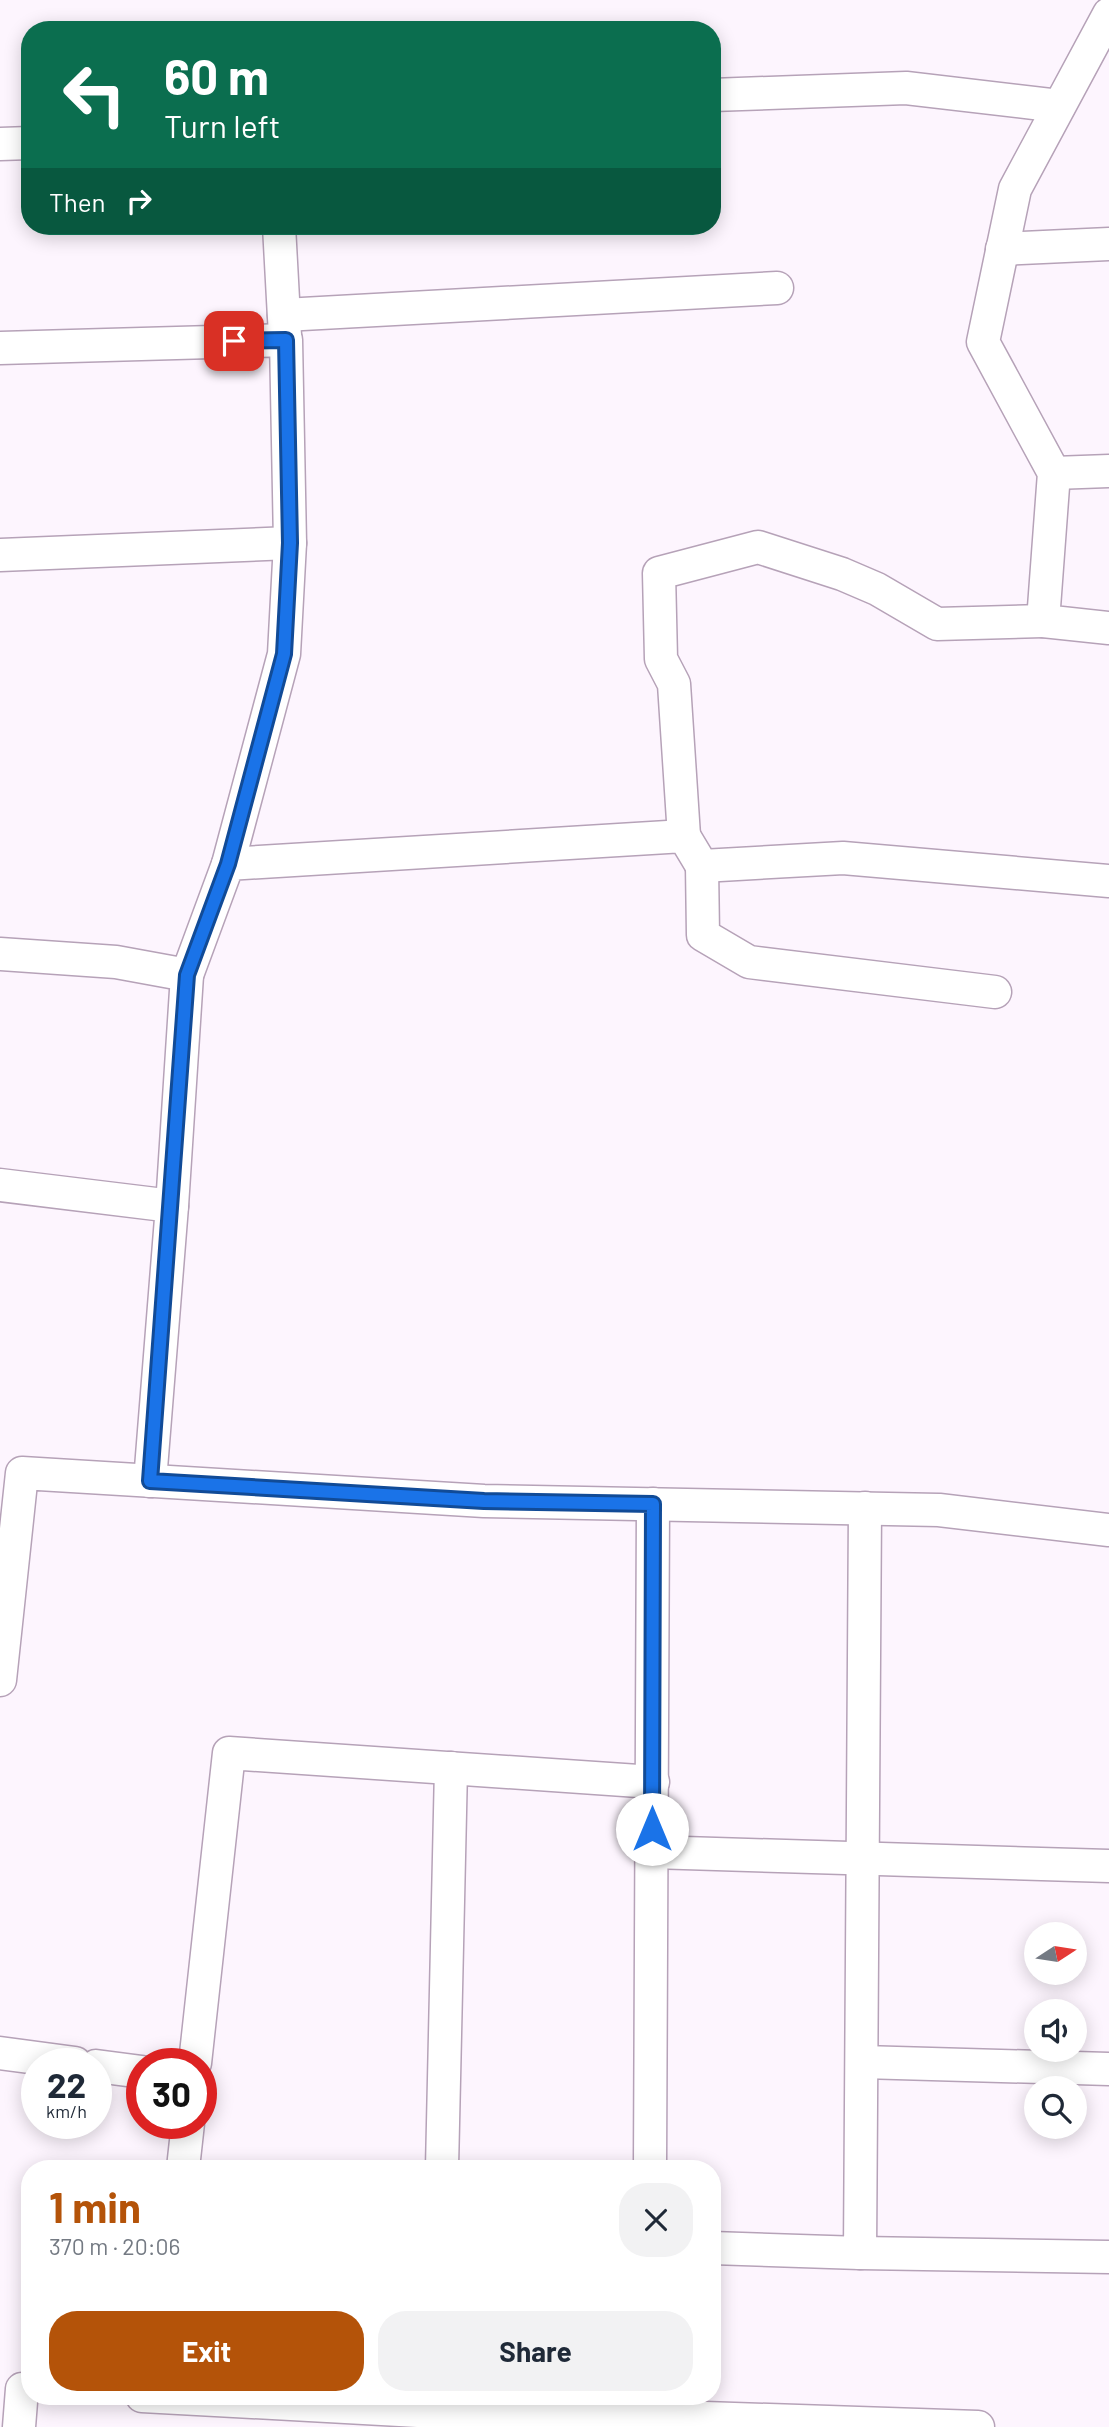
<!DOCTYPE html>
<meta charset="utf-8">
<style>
body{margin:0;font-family:Barlow,sans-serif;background:#f2f2f3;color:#1f2937;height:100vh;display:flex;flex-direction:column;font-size:26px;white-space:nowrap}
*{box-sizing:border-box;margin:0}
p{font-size:23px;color:#747a83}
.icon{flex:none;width:38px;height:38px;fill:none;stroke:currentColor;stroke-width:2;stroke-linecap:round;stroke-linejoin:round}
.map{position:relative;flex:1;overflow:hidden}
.panel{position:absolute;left:21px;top:2160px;width:700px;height:245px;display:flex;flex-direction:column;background:#fff;border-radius:28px;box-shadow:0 4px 18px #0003}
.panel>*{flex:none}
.top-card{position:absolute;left:21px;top:21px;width:700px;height:214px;border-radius:28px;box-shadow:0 4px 18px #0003;background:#0b6e4f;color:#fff;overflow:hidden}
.needle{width:46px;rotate:78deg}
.fabs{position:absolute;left:1024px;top:1922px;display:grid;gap:14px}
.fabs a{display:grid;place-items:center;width:63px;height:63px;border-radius:50%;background:#fff;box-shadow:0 4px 18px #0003;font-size:35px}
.speed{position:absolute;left:21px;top:2048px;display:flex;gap:14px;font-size:35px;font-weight:700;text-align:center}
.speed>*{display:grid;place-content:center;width:91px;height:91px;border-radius:50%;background:#fff;box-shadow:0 4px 18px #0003;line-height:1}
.speed small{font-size:18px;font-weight:400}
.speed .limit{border:10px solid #d22;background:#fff;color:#111}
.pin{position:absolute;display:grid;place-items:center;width:60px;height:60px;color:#fff;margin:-30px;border-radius:14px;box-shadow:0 4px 10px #0006}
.me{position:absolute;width:77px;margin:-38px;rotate:0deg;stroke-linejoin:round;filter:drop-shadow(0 0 5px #0008)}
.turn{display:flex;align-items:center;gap:24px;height:147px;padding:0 28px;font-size:32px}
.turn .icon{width:91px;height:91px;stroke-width:2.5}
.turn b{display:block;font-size:49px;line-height:60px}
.then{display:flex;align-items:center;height:66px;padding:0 28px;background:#0003;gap:14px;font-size:26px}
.round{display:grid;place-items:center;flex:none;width:74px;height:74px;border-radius:28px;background:#f2f2f3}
.summary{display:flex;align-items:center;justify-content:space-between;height:119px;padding:0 28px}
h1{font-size:42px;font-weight:700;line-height:52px;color:#b45309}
.action{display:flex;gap:14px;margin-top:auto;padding:14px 28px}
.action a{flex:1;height:80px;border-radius:28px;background:#b45309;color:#fff;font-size:28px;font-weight:700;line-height:80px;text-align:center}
.action a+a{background:#f2f2f3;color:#1f2937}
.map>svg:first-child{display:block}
</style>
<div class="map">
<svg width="1109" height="2427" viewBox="0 0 1109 2427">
<rect width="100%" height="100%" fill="#fdf5fe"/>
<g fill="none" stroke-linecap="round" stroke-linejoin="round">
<defs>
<g id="street">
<path d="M1109,14L1015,189L983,342L1054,473L1043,621L1109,628"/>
<path d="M712,95L906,88L1059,106"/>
<path d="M0,144L30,143"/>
<path d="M279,226L285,336"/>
<path d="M1002,249L1109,244"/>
<path d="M284,315L777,288"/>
<path d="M0,348L286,340L290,543L284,654L228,864"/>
<path d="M1054,473L1109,471"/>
<path d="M0,555L290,543"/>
<path d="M684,836L674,684L661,659L659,573L758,547L842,574L877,589L937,624L1043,621"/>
<path d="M702,866L703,935L749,962L995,992"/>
<path d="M0,954L116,962L187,975L228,864L684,836L702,866L843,858L1109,881"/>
<path d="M0,1185L172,1206L150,1481"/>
<path d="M172,1206L187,975"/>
<path d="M0,1680L22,1473L484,1501L939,1510L1109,1530"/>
<path d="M652,1852L1109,1866"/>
<path d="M0,2053L75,2063"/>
<path d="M862,2062L1109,2069"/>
<path d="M195,2063L229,1753L653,1782"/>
<path d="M96,2066L142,2072"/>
<path d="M183,2168L188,2123"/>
<path d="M442,2168L451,1768"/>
<path d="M650,2168L653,1504"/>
<path d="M712,2248L860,2253L865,1508"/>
<path d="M860,2253L1109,2257"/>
<path d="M142,2396L436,2412L646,2416L647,2396"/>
<path d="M646,2416L978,2427"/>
<path d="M19,2427L22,2389"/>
</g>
</defs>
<use href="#street" stroke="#b6a2b8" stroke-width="35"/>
<use href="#street" stroke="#fff" stroke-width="32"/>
</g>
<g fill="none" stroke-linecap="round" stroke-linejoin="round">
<defs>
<path id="route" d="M234,341L286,340L290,543L284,654L228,864L187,975L150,1481L484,1501L653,1504L652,1829"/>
</defs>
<use href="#route" stroke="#114b97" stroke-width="18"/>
<use href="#route" stroke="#1a73e8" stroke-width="12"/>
</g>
</svg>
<div class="fabs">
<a><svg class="needle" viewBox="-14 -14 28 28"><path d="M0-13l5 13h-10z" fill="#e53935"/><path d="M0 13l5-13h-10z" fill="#747a83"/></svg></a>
<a><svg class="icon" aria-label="sound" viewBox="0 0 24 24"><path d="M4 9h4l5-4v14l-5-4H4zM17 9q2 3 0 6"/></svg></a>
<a><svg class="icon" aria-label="search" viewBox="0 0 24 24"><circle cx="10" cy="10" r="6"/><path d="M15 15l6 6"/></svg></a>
</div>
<div class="speed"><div>22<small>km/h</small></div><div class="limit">30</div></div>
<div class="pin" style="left:234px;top:341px;background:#d93025"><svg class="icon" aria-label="arrive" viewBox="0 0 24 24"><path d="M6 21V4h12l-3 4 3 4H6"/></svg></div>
<svg class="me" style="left:652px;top:1829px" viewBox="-20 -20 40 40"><circle r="19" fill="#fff"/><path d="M0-13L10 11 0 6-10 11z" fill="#1a73e8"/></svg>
<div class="top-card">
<div class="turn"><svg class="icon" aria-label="left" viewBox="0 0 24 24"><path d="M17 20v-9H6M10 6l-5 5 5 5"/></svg><div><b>60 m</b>Turn left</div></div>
<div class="then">Then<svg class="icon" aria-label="right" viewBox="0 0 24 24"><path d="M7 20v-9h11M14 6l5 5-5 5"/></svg></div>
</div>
<section class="panel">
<div class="summary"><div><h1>1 min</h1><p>370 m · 20:06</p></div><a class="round"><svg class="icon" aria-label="close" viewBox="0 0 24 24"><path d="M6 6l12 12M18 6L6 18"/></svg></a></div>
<div class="action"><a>Exit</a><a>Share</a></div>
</section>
</div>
